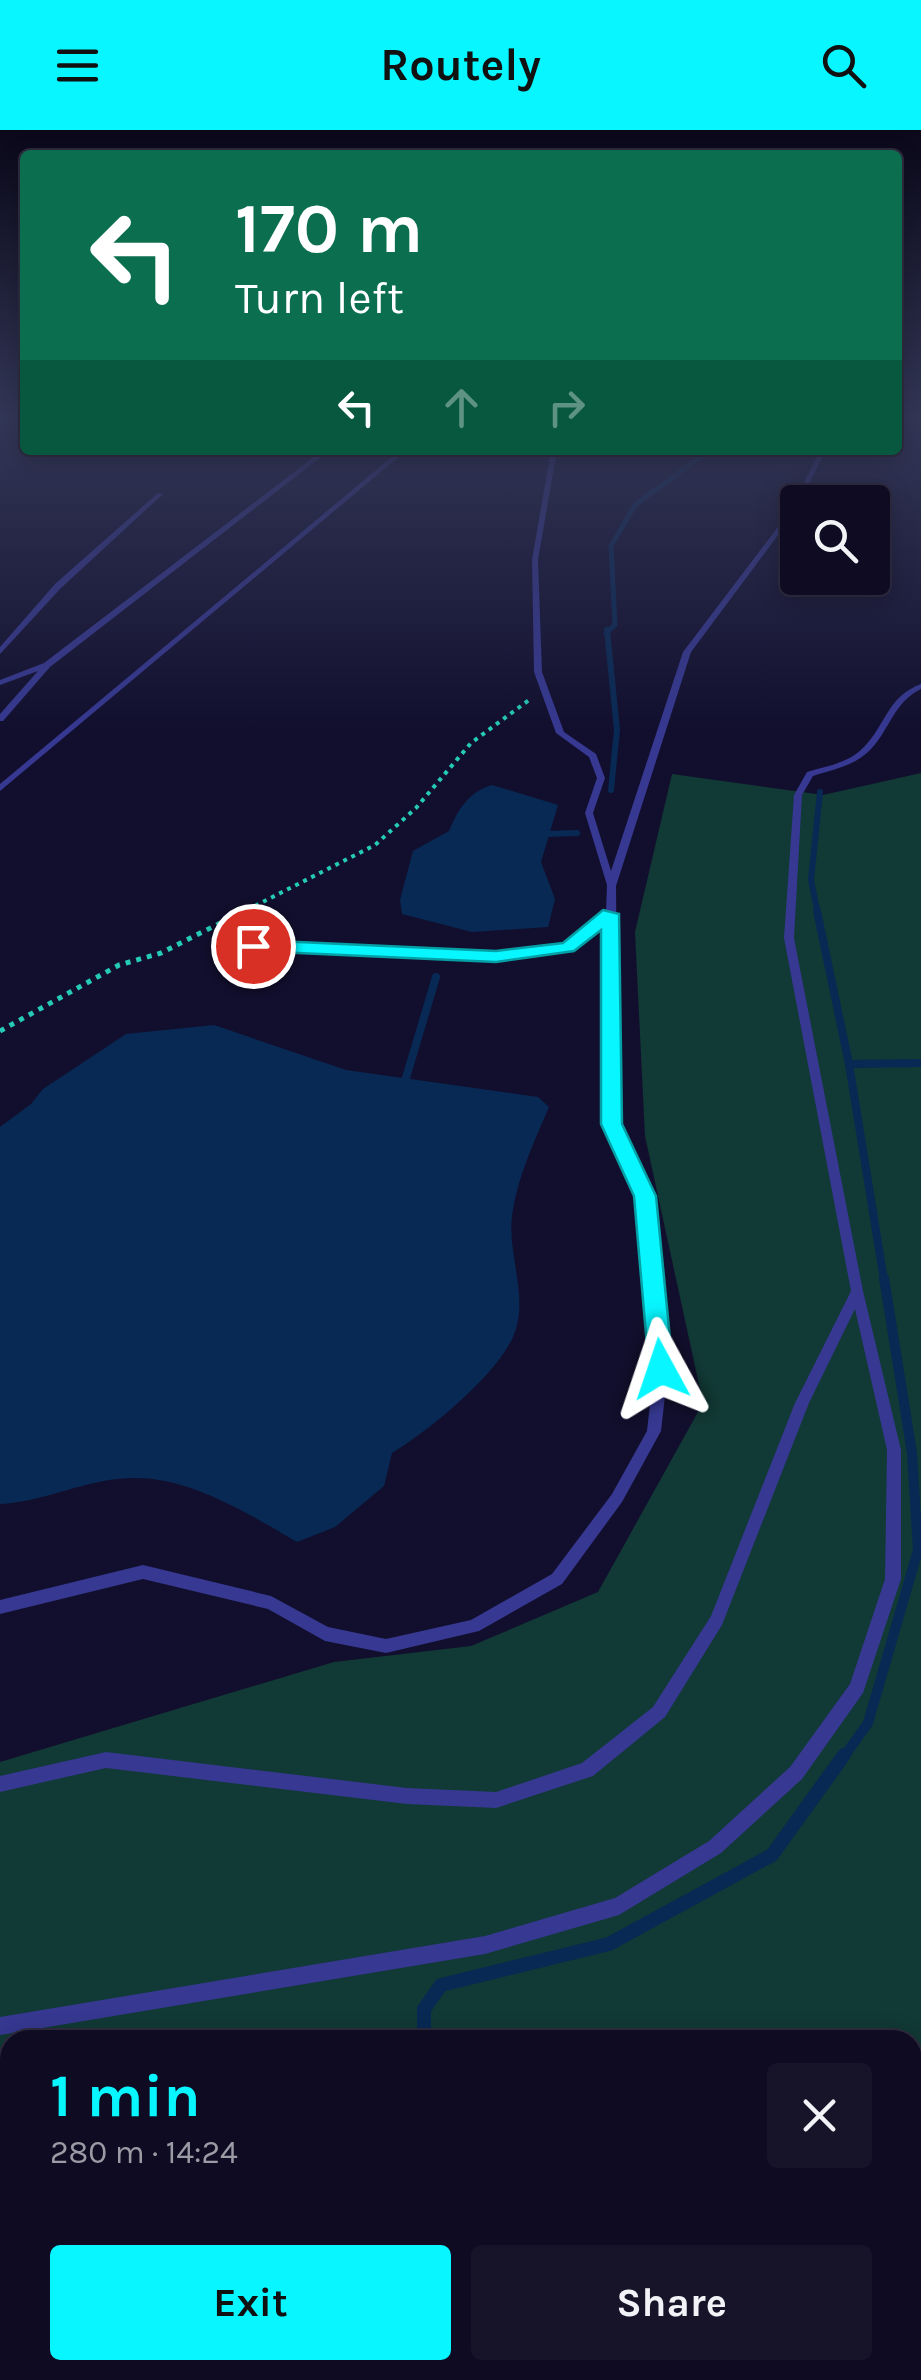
<!DOCTYPE html>
<meta charset="utf-8">
<style>
body{margin:0;font-family:Karla,sans-serif;background:#17142a;color:#f1f3f6;height:100vh;display:flex;flex-direction:column;font-size:38px;white-space:nowrap}
*{box-sizing:border-box;margin:0}
p{font-size:32px;color:#9b9ba5}
.icon{flex:none;width:55px;height:55px;fill:none;stroke:currentColor;stroke-width:2;stroke-linecap:round;stroke-linejoin:round}
.map{position:relative;flex:1;overflow:hidden}
.details{position:absolute;left:0px;top:1900px;width:922px;height:350px;display:flex;flex-direction:column;background:#0e0b22;border-radius:30px 30px 0 0;box-shadow:0 5px 25px #0003,0 0 0 2px #2e2b40}
.details>*{flex:none}
.top-card{position:absolute;left:20px;top:20px;width:882px;height:305px;border-radius:10px;box-shadow:0 5px 25px #0003,0 0 0 2px #2e2b40;background:#0b6e4f;color:#fff;overflow:hidden}
.buttons{position:absolute;left:780px;top:355px;display:grid;gap:20px}
.buttons a{display:grid;place-items:center;width:110px;height:110px;border-radius:10px;background:#0e0b22;box-shadow:0 5px 25px #0003,0 0 0 2px #2e2b40;font-size:50px}
.pin{position:absolute;display:grid;place-items:center;width:85px;height:85px;color:#fff;margin:-42px;border:5px solid #fff;border-radius:50%;box-shadow:0 2px 10px #0007}
.me{position:absolute;width:110px;margin:-55px;rotate:355deg;stroke-linejoin:round;filter:drop-shadow(0 0 8px #0008)}
.turn{display:flex;align-items:center;gap:35px;height:210px;padding:0 50px;font-size:45px}
.turn .icon{width:130px;height:130px;stroke-width:2.5}
.turn b{display:block;font-size:70px;line-height:85px}
.lanes{display:flex;align-items:center;height:95px;padding:0 50px;background:#0003;justify-content:center;gap:50px;direction:ltr}
.lanes .off{opacity:.35}
.round{display:grid;place-items:center;flex:none;width:105px;height:105px;border-radius:10px;background:#17142a}
.headline{display:flex;align-items:center;justify-content:space-between;height:170px;padding:0 50px}
h1{font-size:60px;font-weight:700;line-height:75px;color:#08f6ff}
.cta{display:flex;gap:20px;margin-top:auto;padding:20px 50px}
.cta a{flex:1;height:115px;border-radius:10px;background:#08f6ff;color:#111;font-size:40px;font-weight:700;line-height:115px;text-align:center}
.cta a+a{background:#17142a;color:#f1f3f6}
header{display:flex;justify-content:space-between;align-items:center;height:130px;padding:0 50px;background:#08f6ff;color:#111;font-size:45px;font-weight:700}
.map>svg:first-child{display:block}
</style>
<header><svg class="icon" aria-label="menu" viewBox="0 0 24 24"><path d="M4 6h16M4 12h16M4 18h16"/></svg>Routely<svg class="icon" aria-label="search" viewBox="0 0 24 24"><circle cx="10" cy="10" r="6"/><path d="M15 15l6 6"/></svg></header>
<div class="map">
<svg width="921" height="2250" viewBox="0 0 921 2250">
<rect width="100%" height="100%" fill="#120f2e"/>
<path fill="#113935" fill-rule="evenodd" d="M921,643V2250H0V1632L334,1532L471,1516L598,1462L703,1273L645,1006L635,802L672,644L823,665ZM10,1910H912V2240H10Z"/>
<g fill="#082954">
<path d="M492,655L558,675L541,732L555,769L548,797L472,802L402,784L400,770L413,721L449,701C458,679 469,662 492,655Z"/>
<path d="M214,895L346,940L538,967L549,977C534,1012 517,1048 512,1086C507,1125 530,1169 513,1207C494,1248 429,1300 392,1323L384,1356L335,1397L297,1412C249,1384 189,1346 131,1348C86,1349 44,1372 0,1374V997L31,974L43,959L126,904Z"/>
</g>
<g fill="none" stroke-linecap="round" stroke-linejoin="round">
<path stroke="#082954" stroke-width="5" d="M606,503L615,495L611,416L635,375L710,320"/>
<g stroke="#082954" stroke-width="6">
<path d="M607,500L617,600L611,660"/>
<path d="M545,704L577,703"/>
<path d="M818,784L811,750L820,662"/>
</g>
<g stroke="#082954" stroke-width="8">
<path d="M817,781L849,934"/>
<path d="M403,958L436,847"/>
<path d="M884,1150L849,934L921,933"/>
</g>
<path stroke="#082954" stroke-width="10" d="M843,1628L868,1593L918,1420L912,1323L884,1148"/>
<g stroke="#082954" stroke-width="14">
<path d="M424,1910V1879L441,1855L609,1814L772,1725L844,1625"/>
<path d="M421,2240V2250"/>
</g>
</g>
<path fill="#413a6f" stroke="#5a5485" stroke-width="2.5" d="M497,2240H534V2250H496Z"/>
<g fill="none" stroke-linecap="round" stroke-linejoin="round">
<path stroke="#25cbb6" stroke-width="4" stroke-dasharray="4 5" stroke-linecap="butt" d="M239,784L375,715L416,678L471,613L529,570"/>
<path stroke="#25cbb6" stroke-width="5" stroke-dasharray="5 6" stroke-linecap="butt" d="M0,901L119,835L161,823L244,781"/>
<g fill="#363891" fill-rule="evenodd">
<path d="M323,320H330L50,537L3,591H0V584L38,541L0,555V550L44,533Z"/>
<path d="M400,320H407L0,661V654Z"/>
<path d="M551,320H557L538,430L542,542L564,602L596,624L605,648L593,683L611,741L683,522L790,381L820,320H826L800,372H798L796,381L691,522L616,756L618,994L651,1066L668,1239L661,1301L622,1372L562,1454L479,1501L386,1523L325,1511L268,1479L143,1449L0,1484V1470L143,1435L271,1466L328,1497L386,1509L471,1490L552,1444L612,1364L647,1301L654,1239L639,1066L606,994V792L572,820L496,830L253,819L248,816L253,813L496,824L565,815L606,782L607,755L585,683L597,648L589,627L556,603L534,542L532,430Z"/>
<path d="M158,363L163,364L61,458L0,524V517L55,454Z"/>
<path d="M921,554V559C894,572 890,599 871,619C855,636 834,639 813,646L802,665L794,808L863,1161L901,1320V1449L863,1563L802,1649L721,1723L619,1785L485,1824L0,1905V1887L485,1806L615,1768L709,1711L790,1637L850,1554L885,1449L887,1320L855,1179L809,1273L722,1495L665,1587L593,1646L496,1678L407,1674L106,1638L0,1662V1646L106,1622L407,1658L496,1662L582,1633L653,1577L711,1486L795,1273L851,1161L784,808L794,665L807,642C827,636 849,633 864,617C887,593 887,567 921,554Z"/>
</g>
</g>
<linearGradient id="sky" x2="0" y2="1"><stop stop-color="#0a0819"/><stop offset="0.48" stop-color="#333757"/><stop offset="1" stop-color="#333757" stop-opacity="0"/></linearGradient>
<rect width="921" height="601" fill="url(#sky)"/>
<path fill="#08f6ff" stroke="#05a0a6" stroke-width="2.5" d="M603,780L619,784L622,994L656,1066L673,1239L661,1248L649,1239L634,1066L601,994V800L574,821L496,832L253,821L244,816L253,810L496,821L563,813Z"/>
</svg>
<div class="buttons">
<a><svg class="icon" aria-label="search" viewBox="0 0 24 24"><circle cx="10" cy="10" r="6"/><path d="M15 15l6 6"/></svg></a>
</div>
<div class="pin" style="left:253px;top:816px;background:#d93025"><svg class="icon" aria-label="arrive" viewBox="0 0 24 24"><path d="M6 21V4h12l-3 4 3 4H6"/></svg></div>
<svg class="me" style="left:661px;top:1239px" viewBox="-20 -20 40 40"><path d="M0-17L14 15 0 8-14 15z" fill="#08f6ff" stroke="#fff" stroke-width="4"/></svg>
<div class="top-card">
<div class="turn"><svg class="icon" aria-label="left" viewBox="0 0 24 24"><path d="M17 20v-9H6M10 6l-5 5 5 5"/></svg><div><b>170 m</b>Turn left</div></div>
<div class="lanes"><svg class="icon" aria-label="left" viewBox="0 0 24 24"><path d="M17 20v-9H6M10 6l-5 5 5 5"/></svg><svg class="icon off" aria-label="ahead" viewBox="0 0 24 24"><path d="M12 20V5M6 11l6-6 6 6"/></svg><svg class="icon off" aria-label="right" viewBox="0 0 24 24"><path d="M7 20v-9h11M14 6l5 5-5 5"/></svg></div>
</div>
<section class="details">
<div class="headline"><div><h1>1 min</h1><p>280 m · 14:24</p></div><a class="round"><svg class="icon" aria-label="close" viewBox="0 0 24 24"><path d="M6 6l12 12M18 6L6 18"/></svg></a></div>
<div class="cta"><a>Exit</a><a>Share</a></div>
</section>
</div>
